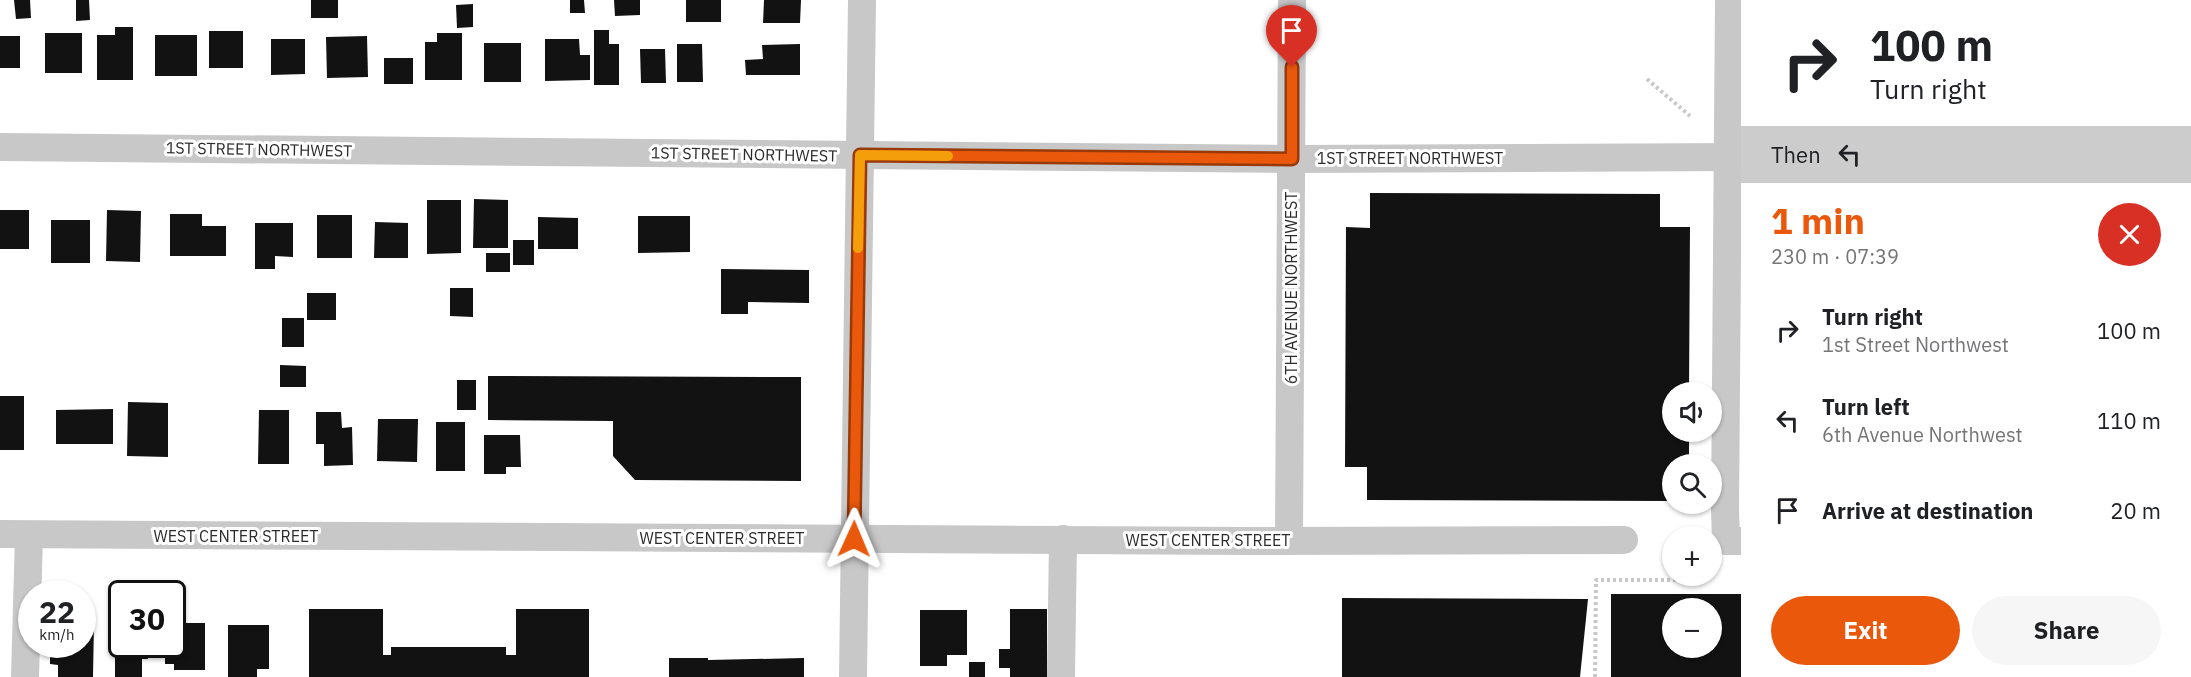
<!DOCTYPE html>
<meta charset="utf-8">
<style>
body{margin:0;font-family:"IBM Plex Sans",sans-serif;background:#f6f6f6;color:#202124;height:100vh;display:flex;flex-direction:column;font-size:22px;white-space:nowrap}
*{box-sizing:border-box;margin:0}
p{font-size:20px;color:#757577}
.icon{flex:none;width:33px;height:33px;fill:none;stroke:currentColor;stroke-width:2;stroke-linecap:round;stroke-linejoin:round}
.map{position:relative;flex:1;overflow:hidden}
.drawer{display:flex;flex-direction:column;background:#fff;width:450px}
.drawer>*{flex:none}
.banner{background:#fff;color:#202124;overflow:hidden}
.buttons{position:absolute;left:1662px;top:382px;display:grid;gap:12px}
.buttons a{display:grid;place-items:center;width:60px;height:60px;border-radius:50%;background:#fff;box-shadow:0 2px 4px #0004;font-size:30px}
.speed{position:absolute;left:18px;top:580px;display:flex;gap:12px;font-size:30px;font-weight:700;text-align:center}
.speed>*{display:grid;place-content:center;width:78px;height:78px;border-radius:50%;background:#fff;box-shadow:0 2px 4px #0004;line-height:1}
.speed small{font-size:15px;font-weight:400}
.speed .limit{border:3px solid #111;border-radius:9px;background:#fff;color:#111}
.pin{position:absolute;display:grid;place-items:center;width:51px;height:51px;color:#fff;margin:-62px -26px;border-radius:50% 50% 50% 0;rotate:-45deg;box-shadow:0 0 6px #0007}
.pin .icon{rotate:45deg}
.me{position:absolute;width:66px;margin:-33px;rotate:1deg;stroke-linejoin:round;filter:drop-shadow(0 0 4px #0008)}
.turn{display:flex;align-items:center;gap:21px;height:126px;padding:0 30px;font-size:27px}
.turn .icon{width:78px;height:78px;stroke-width:2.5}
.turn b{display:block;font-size:42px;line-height:51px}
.then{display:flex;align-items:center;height:57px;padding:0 30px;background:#0003;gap:12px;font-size:22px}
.round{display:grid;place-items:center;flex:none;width:63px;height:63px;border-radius:32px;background:#f6f6f6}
.head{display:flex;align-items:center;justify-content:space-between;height:102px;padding:0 30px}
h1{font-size:36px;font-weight:700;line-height:45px;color:#ea580c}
.cta{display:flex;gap:12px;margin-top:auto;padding:12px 30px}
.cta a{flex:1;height:69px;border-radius:36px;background:#ea580c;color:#fff;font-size:24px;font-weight:700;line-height:69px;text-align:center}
.cta a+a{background:#f6f6f6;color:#202124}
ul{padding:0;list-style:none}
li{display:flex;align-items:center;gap:18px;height:90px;padding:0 30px}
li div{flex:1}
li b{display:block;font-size:22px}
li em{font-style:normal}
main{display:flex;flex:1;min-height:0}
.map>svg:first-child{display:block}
</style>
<main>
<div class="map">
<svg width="1741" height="677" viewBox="0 0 1741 677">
<rect width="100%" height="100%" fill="#fff"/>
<g fill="#121212" fill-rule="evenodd">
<path d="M14,0H30L31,18L16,19Z"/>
<path d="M76,0H89L90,20L76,21Z"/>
<rect x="311" y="0" width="27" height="18"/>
<path d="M570,0H584L585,13H570Z"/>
<path d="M614,0H640V15L615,16Z"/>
<rect x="686" y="0" width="35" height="22"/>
<path d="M764,0H801L800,23H763Z"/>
<path d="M473,4V27L457,28L456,5Z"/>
<path d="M115,27H133V80H97V35H115Z"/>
<path d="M594,30H609V44H619V85H594Z"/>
<rect x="209" y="31" width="34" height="37"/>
<rect x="45" y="33" width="37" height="40"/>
<path d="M437,33H462V80H425V42H437Z"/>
<rect x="155" y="35" width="42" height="41"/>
<rect x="0" y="36" width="20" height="32"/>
<path d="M367,36L368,77L327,78L326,37Z"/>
<path d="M271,39H305V74L271,75Z"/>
<path d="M545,39H579L580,55H590V80L545,81Z"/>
<rect x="484" y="43" width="37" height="39"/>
<path d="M677,44H702L703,82H677Z"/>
<path d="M800,44V75H746L745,60L763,59L762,45Z"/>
<path d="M640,49H665L666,83H641Z"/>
<rect x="384" y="58" width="29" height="26"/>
<path d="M1370,193L1660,194V227H1690L1689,393H1672V432H1689V465H1672V501L1367,500V467H1345L1346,227L1370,228Z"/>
<path d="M474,199L508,200V248H473Z"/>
<path d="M427,200H461V253L427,254Z"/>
<rect x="0" y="210" width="29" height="39"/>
<path d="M107,210L141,211L140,262L106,261Z"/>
<path d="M170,214H202V226H226V256H170Z"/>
<rect x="317" y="215" width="35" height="43"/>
<path d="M638,216H690V252L638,253Z"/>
<path d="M538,217L578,218V249H538Z"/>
<rect x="51" y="220" width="39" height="43"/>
<path d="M375,222L408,223V258H374Z"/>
<path d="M255,223H293V257L275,256V269H255Z"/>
<rect x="513" y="240" width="21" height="25"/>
<rect x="486" y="253" width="24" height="19"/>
<path d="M721,269L809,270V303L748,302V314H721Z"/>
<path d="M450,288H473V317L450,316Z"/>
<rect x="307" y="293" width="29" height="27"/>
<rect x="282" y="318" width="22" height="29"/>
<path d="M280,365L306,366V387H280Z"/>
<path d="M488,376L801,377V481L635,480L613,456V421L488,420Z"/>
<rect x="457" y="380" width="19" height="30"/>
<rect x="0" y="396" width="24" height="54"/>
<path d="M128,402L168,403V457L127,456Z"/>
<path d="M113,409V444H56V410Z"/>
<path d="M259,410H289V464H258Z"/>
<path d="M316,412H341L342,428L352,427L353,465L324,466V444H316Z"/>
<path d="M378,419H418L417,462L377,461Z"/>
<rect x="436" y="422" width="29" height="49"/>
<path d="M484,435H520L521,467H506V474H484Z"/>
<path d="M1611,594H1741V677H1611ZM1672,609H1712V648H1672Z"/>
<path d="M1342,598L1588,599L1580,677H1342Z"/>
<path d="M309,609H383V655H391V647H506V655H516V609H589V677H309Z"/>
<path d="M1010,609H1047V677H1010V668H999V649H1010Z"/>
<path d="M920,610H967V655H947V666H920Z"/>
<path d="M82,622H94L93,677H58V665L50,664V645H82Z"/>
<path d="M172,623H205V670H174V664H165V645H172Z"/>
<path d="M228,625H269V669H257V677H228Z"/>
<path d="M115,640H122V645H148V659H142V677H115Z"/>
<path d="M669,658H708V660L804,658V677H669Z"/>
<rect x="969" y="662" width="16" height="15"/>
</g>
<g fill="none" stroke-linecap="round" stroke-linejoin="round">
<g stroke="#c8c8c8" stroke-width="4" stroke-dasharray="3 3" stroke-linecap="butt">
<path d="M1647,79L1690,116"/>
<path d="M1595,677L1596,580H1697"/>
</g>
<g stroke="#c8c8c8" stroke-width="28">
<path d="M1729,0L1725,510L1726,541H1741"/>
<path d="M0,147L1292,159L1741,157"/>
<path d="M0,534L1250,541L1624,540"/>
<path d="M1289,541L1292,0"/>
<path d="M25,677L29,535"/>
<path d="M853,677L862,0"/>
<path d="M1061,677L1063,539"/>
</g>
</g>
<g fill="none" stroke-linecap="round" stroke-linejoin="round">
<defs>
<path id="route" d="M854,539L860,155L1292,159V67"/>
</defs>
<use href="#route" stroke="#983908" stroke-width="15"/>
<use href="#route" stroke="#ea580c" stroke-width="10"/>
<path stroke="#f59e0b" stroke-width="10" d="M858,248L860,155L948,156"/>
</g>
<g text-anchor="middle" stroke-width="6" stroke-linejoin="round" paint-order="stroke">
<g font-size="16" fill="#2b2b2b" stroke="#fff">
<text transform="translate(259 149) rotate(1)" y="6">1ST STREET NORTHWEST</text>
<text transform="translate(744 154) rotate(1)" y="6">1ST STREET NORTHWEST</text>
<text x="1410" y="164">1ST STREET NORTHWEST</text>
<text transform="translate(1291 288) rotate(-90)" y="6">6TH AVENUE NORTHWEST</text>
<text x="236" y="542">WEST CENTER STREET</text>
<text x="722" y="544">WEST CENTER STREET</text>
<text x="1208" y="546">WEST CENTER STREET</text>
</g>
</g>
</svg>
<div class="buttons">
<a><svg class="icon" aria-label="sound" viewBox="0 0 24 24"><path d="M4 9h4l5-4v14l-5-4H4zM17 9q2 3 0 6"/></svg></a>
<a><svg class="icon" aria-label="search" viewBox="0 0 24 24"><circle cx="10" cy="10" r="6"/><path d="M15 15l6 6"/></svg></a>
<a>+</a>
<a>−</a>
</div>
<div class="speed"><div>22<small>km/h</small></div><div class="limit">30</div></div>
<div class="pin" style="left:1292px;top:67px;background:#d93025"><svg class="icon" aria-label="arrive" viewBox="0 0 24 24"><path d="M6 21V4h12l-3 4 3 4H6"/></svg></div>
<svg class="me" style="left:854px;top:539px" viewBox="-20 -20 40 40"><path d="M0-17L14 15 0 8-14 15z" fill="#ea580c" stroke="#fff" stroke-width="4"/></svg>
</div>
<section class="drawer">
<div class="banner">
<div class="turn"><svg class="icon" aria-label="right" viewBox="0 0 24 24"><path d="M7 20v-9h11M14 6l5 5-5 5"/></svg><div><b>100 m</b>Turn right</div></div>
<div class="then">Then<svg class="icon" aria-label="left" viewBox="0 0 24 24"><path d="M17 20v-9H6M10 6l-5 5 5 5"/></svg></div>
</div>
<div class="head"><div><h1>1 min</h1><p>230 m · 07:39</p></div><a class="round" style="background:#d93025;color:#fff"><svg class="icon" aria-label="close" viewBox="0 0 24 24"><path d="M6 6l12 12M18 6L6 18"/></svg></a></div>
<ul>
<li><svg class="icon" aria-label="right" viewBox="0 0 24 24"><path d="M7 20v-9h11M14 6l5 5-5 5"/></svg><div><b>Turn right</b><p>1st Street Northwest</p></div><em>100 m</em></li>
<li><svg class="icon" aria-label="left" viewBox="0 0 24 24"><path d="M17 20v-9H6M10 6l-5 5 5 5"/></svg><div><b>Turn left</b><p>6th Avenue Northwest</p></div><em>110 m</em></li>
<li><svg class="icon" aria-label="arrive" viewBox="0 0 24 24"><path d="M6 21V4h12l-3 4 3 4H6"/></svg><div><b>Arrive at destination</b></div><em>20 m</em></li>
</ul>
<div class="cta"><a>Exit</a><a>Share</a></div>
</section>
</main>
